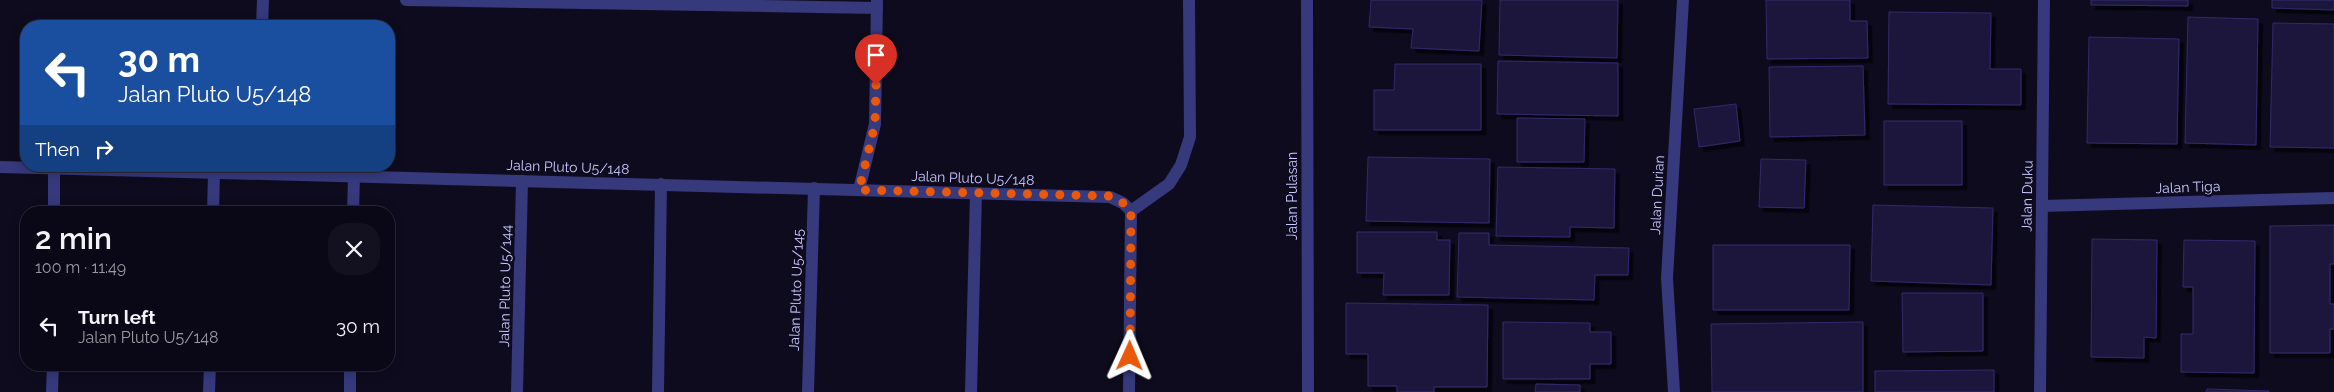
<!DOCTYPE html>
<meta charset="utf-8">
<style>
body{margin:0;font-family:Raleway,sans-serif;background:#13111f;color:#f1f3f6;height:100vh;display:flex;flex-direction:column;font-size:19px;white-space:nowrap}
*{box-sizing:border-box;margin:0}
p{font-size:16px;color:#999aa1}
.icon{flex:none;width:28px;height:28px;fill:none;stroke:currentColor;stroke-width:2;stroke-linecap:round;stroke-linejoin:round}
.map{position:relative;flex:1;overflow:hidden}
.drawer{position:absolute;left:20px;top:206px;width:375px;height:165px;display:flex;flex-direction:column;background:#0a0816;border-radius:20px;box-shadow:0 2px 12px #0003,0 0 0 1px #2a2935}
.drawer>*{flex:none}
.guide{position:absolute;left:20px;top:20px;width:375px;height:152px;border-radius:20px;box-shadow:0 2px 12px #0003,0 0 0 1px #2a2935;background:#1a4fa0;color:#fff;overflow:hidden}
.pin{position:absolute;display:grid;place-items:center;width:42px;height:42px;color:#fff;margin:-51px -21px;border-radius:50% 50% 50% 0;rotate:-45deg;box-shadow:0 0 5px #0007}
.pin .icon{rotate:45deg}
.me{position:absolute;width:55px;margin:-28px;rotate:1deg;stroke-linejoin:round;filter:drop-shadow(0 0 4px #0008)}
.turn{display:flex;align-items:center;gap:18px;height:105px;padding:0 15px;font-size:22px}
.turn .icon{width:65px;height:65px;stroke-width:2.5}
.turn b{display:block;font-size:35px;line-height:42px}
.then{display:flex;align-items:center;height:48px;padding:0 15px;background:#0003;gap:10px;font-size:19px}
.round{display:grid;place-items:center;flex:none;width:52px;height:52px;border-radius:20px;background:#13111f}
.summary{display:flex;align-items:center;justify-content:space-between;height:85px;padding:0 15px}
h1{font-size:30px;font-weight:600;line-height:38px}
ul{padding:0;list-style:none}
li{display:flex;align-items:center;gap:15px;height:70px;padding:0 15px}
li div{flex:1}
li b{display:block;font-size:19px}
li em{font-style:normal}
.map>svg:first-child{display:block}
</style>
<div class="map">
<svg width="2334" height="392" viewBox="0 0 2334 392">
<defs>
<filter id="shadow"><feDropShadow dx="4.5" dy="4.5" stdDeviation="0" flood-color="#0009"/></filter>
</defs>
<rect width="100%" height="100%" fill="#0d0b1d"/>
<g fill="#1c183e" stroke="#312a6a" filter="url(#shadow)">
<path d="M1371,0H1482L1479,51L1411,48L1413,29L1369,27Z"/>
<path d="M1500,0H1618L1617,58L1499,55Z"/>
<path d="M1766,0H1850V21H1867L1868,58L1767,59Z"/>
<path d="M2091,0H2188V6L2091,5Z"/>
<path d="M2272,0H2334V10L2272,8Z"/>
<path d="M1889,12L1991,13L1990,69H2021V105L1888,104Z"/>
<path d="M2188,17L2258,19L2256,145L2185,143Z"/>
<path d="M2273,23L2334,24V148L2270,147Z"/>
<path d="M2089,37L2179,39L2177,144L2087,143Z"/>
<path d="M1498,61L1618,63V116L1497,114Z"/>
<path d="M1395,64H1481V130H1374V90H1394Z"/>
<path d="M1863,66L1865,135L1770,137L1769,67Z"/>
<path d="M1736,104L1740,141L1699,147L1694,109Z"/>
<path d="M1517,118L1585,119L1584,162H1517Z"/>
<rect x="1884" y="121" width="78" height="64"/>
<path d="M1368,157L1490,159L1489,223L1366,221Z"/>
<path d="M1761,159L1806,160L1804,208L1759,207Z"/>
<path d="M1498,167L1615,169L1614,228L1570,227V237L1496,236Z"/>
<path d="M1873,205L1993,208L1991,285L1871,281Z"/>
<path d="M2334,225V264H2330V304H2334V329H2330V353H2270V226Z"/>
<path d="M1357,232H1437V240H1450L1449,295H1383L1384,273H1357Z"/>
<path d="M1459,233H1489V245L1629,248L1628,275H1595L1594,300L1457,297Z"/>
<path d="M2092,239L2157,240L2156,338L2144,337V358L2091,357Z"/>
<path d="M2184,240L2255,241L2254,373L2181,372V334H2193V287H2183Z"/>
<path d="M1713,245H1850L1849,310H1713Z"/>
<path d="M1902,293H1983V351L1903,352Z"/>
<path d="M1346,303L1488,305L1487,387H1434V392H1397V386H1368V354H1346Z"/>
<path d="M1503,322L1590,323V332H1611V364H1590V379H1503Z"/>
<path d="M1863,322V392H1712L1711,324Z"/>
<path d="M1994,370V392H1875V371Z"/>
<path d="M1536,384L1580,385V392H1535Z"/>
<path d="M2207,389L2269,391V392H2206Z"/>
</g>
<g fill="none" stroke-linecap="round" stroke-linejoin="round">
<g stroke="#36397c" stroke-width="12">
<path d="M406,0L877,8"/>
<path d="M54,212V169"/>
<path d="M353,212L354,176"/>
<path d="M52,392L53,365"/>
<path d="M350,392V365"/>
<path d="M658,392L661,184"/>
<path d="M971,392L976,193"/>
</g>
<g stroke="#36397c" stroke-width="12">
<path d="M1307,0L1308,392"/>
<path d="M262,26L263,0"/>
<path d="M0,167L1110,197L1123,203L1131,211"/>
<path d="M859,190L875,124L877,0"/>
<path d="M2042,206L2334,198"/>
<path d="M1131,211L1169,184L1181,165L1190,137L1189,0"/>
<path d="M213,212L214,173"/>
<path d="M209,392L210,365"/>
<path d="M517,392L522,181"/>
<path d="M808,392L814,188"/>
<path d="M1129,392L1131,211"/>
<path d="M1674,392L1667,278L1683,0"/>
<path d="M2040,392L2044,0"/>
</g>
</g>
<g fill="none" stroke-linecap="round" stroke-linejoin="round">
<path stroke="#ea580c" stroke-width="9" stroke-dasharray="0 16.2" d="M876,85L875,124L859,190L1110,196L1123,203L1131,211L1130,356"/>
</g>
<g text-anchor="middle" stroke-width="5" stroke-linejoin="round" paint-order="stroke">
<g font-size="14" fill="#c9c7ff" stroke="#0d0b1d">
<text transform="translate(568 167) rotate(2)" y="5">Jalan Pluto U5/148</text>
<text transform="translate(973 178) rotate(2)" y="5">Jalan Pluto U5/148</text>
<text transform="translate(2188 187) rotate(-2)" y="5">Jalan Tiga</text>
<text transform="translate(1657 195) rotate(-87)" y="5">Jalan Durian</text>
<text transform="translate(1292 196) rotate(-90)" y="5">Jalan Pulasan</text>
<text transform="translate(2027 196) rotate(-89)" y="5">Jalan Duku</text>
<text transform="translate(505 286) rotate(-89)" y="5">Jalan Pluto U5/144</text>
<text transform="translate(796 290) rotate(-88)" y="5">Jalan Pluto U5/145</text>
</g>
</g>
</svg>
<div class="pin" style="left:876px;top:85px;background:#d93025"><svg class="icon" aria-label="arrive" viewBox="0 0 24 24"><path d="M6 21V4h12l-3 4 3 4H6"/></svg></div>
<svg class="me" style="left:1130px;top:356px" viewBox="-20 -20 40 40"><path d="M0-17L14 15 0 8-14 15z" fill="#ea580c" stroke="#fff" stroke-width="4"/></svg>
<div class="guide">
<div class="turn"><svg class="icon" aria-label="left" viewBox="0 0 24 24"><path d="M17 20v-9H6M10 6l-5 5 5 5"/></svg><div><b>30 m</b>Jalan Pluto U5/148</div></div>
<div class="then">Then<svg class="icon" aria-label="right" viewBox="0 0 24 24"><path d="M7 20v-9h11M14 6l5 5-5 5"/></svg></div>
</div>
<section class="drawer">
<div class="summary"><div><h1>2 min</h1><p>100 m · 11:49</p></div><a class="round"><svg class="icon" aria-label="close" viewBox="0 0 24 24"><path d="M6 6l12 12M18 6L6 18"/></svg></a></div>
<ul>
<li><svg class="icon" aria-label="left" viewBox="0 0 24 24"><path d="M17 20v-9H6M10 6l-5 5 5 5"/></svg><div><b>Turn left</b><p>Jalan Pluto U5/148</p></div><em>30 m</em></li>
</ul>
</section>
</div>
